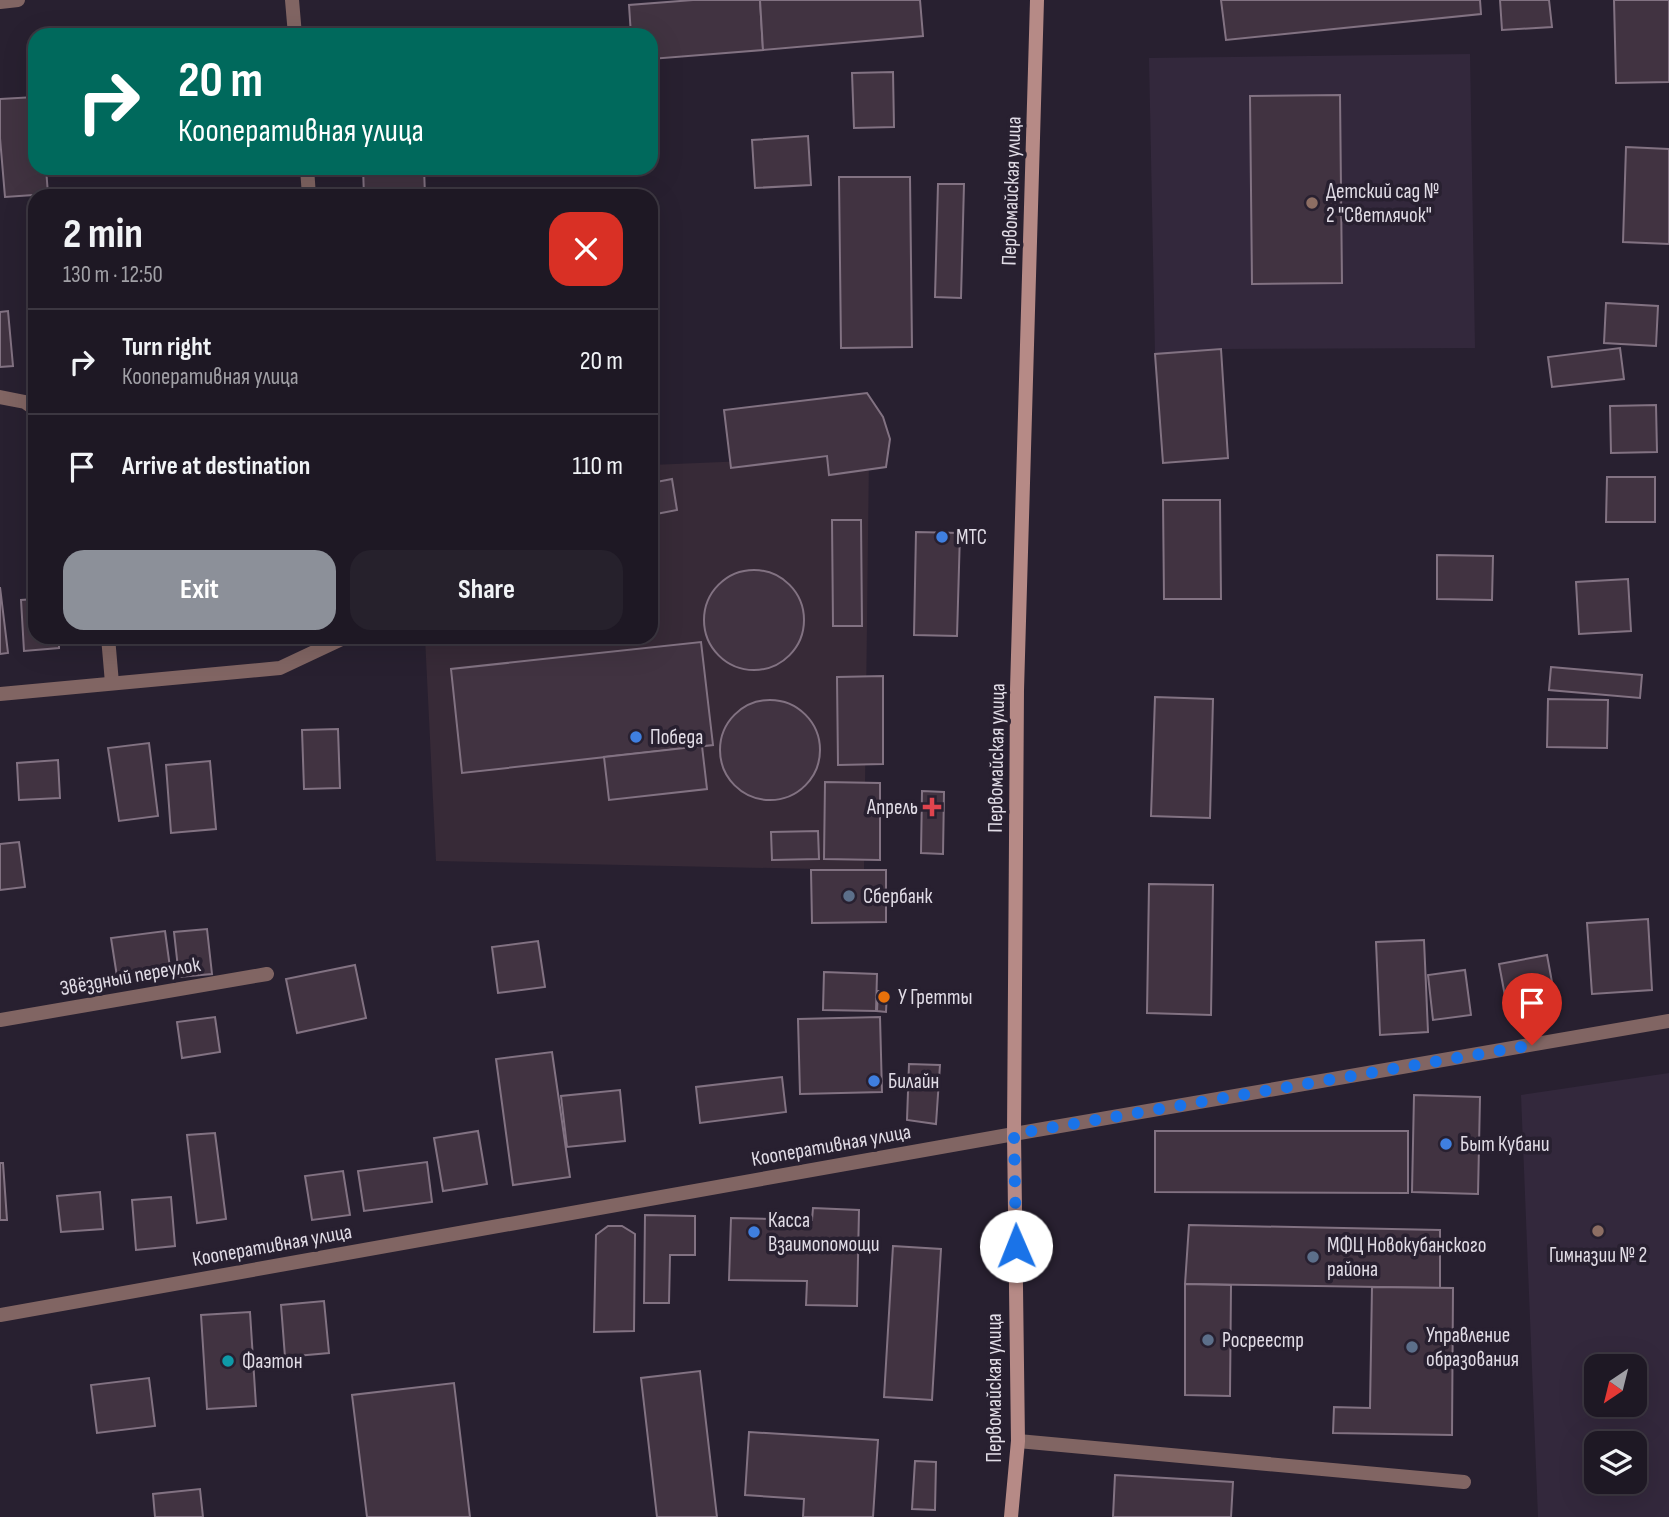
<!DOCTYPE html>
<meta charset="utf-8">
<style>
body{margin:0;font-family:"Sofia Sans Condensed",sans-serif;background:#26212c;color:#f1f3f6;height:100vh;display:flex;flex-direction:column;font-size:26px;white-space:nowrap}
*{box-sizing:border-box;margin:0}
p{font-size:23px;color:#a1a0a6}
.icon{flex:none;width:38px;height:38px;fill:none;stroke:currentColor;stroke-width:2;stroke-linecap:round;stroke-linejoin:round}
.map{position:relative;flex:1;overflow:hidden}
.details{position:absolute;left:28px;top:189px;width:630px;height:455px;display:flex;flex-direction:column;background:#1e1824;border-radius:21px;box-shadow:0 7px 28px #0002,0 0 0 2px #3c3741}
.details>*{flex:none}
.top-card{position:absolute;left:28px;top:28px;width:630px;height:147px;border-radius:21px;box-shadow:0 7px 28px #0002,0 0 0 2px #3c3741;background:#00695c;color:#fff;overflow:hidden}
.needle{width:46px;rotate:215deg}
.tools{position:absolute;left:1584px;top:1354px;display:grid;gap:14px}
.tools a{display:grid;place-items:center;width:63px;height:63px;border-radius:14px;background:#1e1824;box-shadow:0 7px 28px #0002,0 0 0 2px #3c3741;font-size:35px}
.pin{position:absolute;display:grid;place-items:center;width:60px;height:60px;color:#fff;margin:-72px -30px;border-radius:50% 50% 50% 0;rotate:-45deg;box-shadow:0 0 7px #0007}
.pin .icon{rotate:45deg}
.me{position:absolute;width:77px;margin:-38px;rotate:359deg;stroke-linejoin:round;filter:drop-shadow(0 0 5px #0008)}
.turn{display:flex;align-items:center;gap:24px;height:147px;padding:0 35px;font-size:32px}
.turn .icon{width:91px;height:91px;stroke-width:2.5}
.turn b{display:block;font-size:49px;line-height:60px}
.round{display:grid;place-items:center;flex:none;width:74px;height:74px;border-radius:21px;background:#26212c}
.headline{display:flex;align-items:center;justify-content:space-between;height:119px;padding:0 35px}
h1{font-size:42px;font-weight:700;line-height:52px}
.action{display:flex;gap:14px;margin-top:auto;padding:14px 35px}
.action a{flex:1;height:80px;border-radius:21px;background:#8c9099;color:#fff;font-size:28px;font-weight:700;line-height:80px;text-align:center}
.action a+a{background:#26212c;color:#f1f3f6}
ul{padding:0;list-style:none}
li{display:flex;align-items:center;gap:21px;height:105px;padding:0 35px;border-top:2px solid #3c3741}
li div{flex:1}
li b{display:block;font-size:26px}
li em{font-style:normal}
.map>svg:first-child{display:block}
</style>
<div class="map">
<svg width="1669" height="1517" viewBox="0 0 1669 1517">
<rect width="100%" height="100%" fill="#282030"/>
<path fill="#372a37" d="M869,456L864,870L436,861L425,637H651V465Z"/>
<g fill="#33283c" fill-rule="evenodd">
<path d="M1470,54L1475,348L1221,349L1155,354L1149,58Z"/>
<path d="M1669,1073V1517H1538L1521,1095ZM1596,1367H1634V1405H1596ZM1596,1444H1634V1482H1596Z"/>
</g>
<g fill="#413341" stroke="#827282" stroke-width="2">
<path d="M693,0H760L763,50L651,59V35H631L629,5Z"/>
<path d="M760,0H920L923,36L763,50Z"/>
<path d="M1221,0H1480L1481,14L1226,40Z"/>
<path d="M1500,0H1549L1552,27L1502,30Z"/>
<path d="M1614,0H1669V82L1616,83Z"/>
<path d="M893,72L894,127L854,128L852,73Z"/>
<path d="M1340,95L1342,283L1252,284L1250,96Z"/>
<path d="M35,97V168H46L48,194L5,197L0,138V99Z"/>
<path d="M808,136L811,185L755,188L752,140Z"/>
<path d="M1626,147L1669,149V244L1623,242Z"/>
<path d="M363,168H424L425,195L364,196Z"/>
<path d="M839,177H910L912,347L841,348Z"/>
<path d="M938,184H964L961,298L935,297Z"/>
<path d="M1606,303L1658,306L1656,346L1604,343Z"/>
<path d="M8,311L13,366L0,367V312Z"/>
<path d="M1620,348L1624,379L1552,387L1548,357Z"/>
<path d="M1221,349L1228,458L1163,463L1155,354Z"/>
<path d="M867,393L883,417L890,439L886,467L829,475L827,456L731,468L724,410Z"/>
<path d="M1656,405L1657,452L1611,453L1610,406Z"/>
<path d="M1607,477H1655V522H1606Z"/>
<path d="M672,479L677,510L651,515V483Z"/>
<path d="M1163,500H1220L1221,599H1164Z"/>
<path d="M832,520H861L862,626H833Z"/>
<path d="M916,532L960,533L957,636L914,635Z"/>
<path d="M1437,555L1493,556L1492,600L1437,599Z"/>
<circle cx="754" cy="620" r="50"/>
<path d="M1628,579L1631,631L1579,634L1576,582Z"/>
<path d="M0,587L8,653L0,654Z"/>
<path d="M35,599V637H59V648L24,651L21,600Z"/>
<path d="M452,637H503L453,643Z"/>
<path d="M701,642L713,745L462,773L451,669Z"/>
<path d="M1551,667L1642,675L1640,698L1549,690Z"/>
<path d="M883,676V764L838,765L837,677Z"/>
<path d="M1155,697L1213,699L1210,818L1151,816Z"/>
<path d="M1548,699L1608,700L1607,748L1547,747Z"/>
<circle cx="770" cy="750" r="50"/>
<path d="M338,729L340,788L304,789L302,730Z"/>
<path d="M149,743L158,816L119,821L108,748Z"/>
<path d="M702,746L707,789L609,800L604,757Z"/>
<path d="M58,760L60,798L19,800L17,763Z"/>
<path d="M210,761L216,829L171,833L166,765Z"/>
<path d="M825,782L880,783V860L824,859Z"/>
<path d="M922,791L944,792L943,854L921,853Z"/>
<path d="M818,831L819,859L772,860L771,832Z"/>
<path d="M19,842L25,887L0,890V844Z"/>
<path d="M811,870H886V922L812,923Z"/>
<path d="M1149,884L1213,885L1211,1015L1147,1013Z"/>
<path d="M1648,919L1652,990L1592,994L1587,923Z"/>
<path d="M207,929L212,974L179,977L174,932Z"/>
<path d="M165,931L171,975L118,983L111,938Z"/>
<path d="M1424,940L1428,1032L1380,1035L1376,942Z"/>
<path d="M538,941L545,987L498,993L492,947Z"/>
<path d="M1547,955L1556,1004L1508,1012L1499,964Z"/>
<path d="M355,965L366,1018L297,1033L286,979Z"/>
<path d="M1465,970L1471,1015L1433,1020L1428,975Z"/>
<path d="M824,972L877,974L876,1011L823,1010Z"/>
<path d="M878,991H887L886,1012L877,1011Z"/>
<path d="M215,1017L220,1052L182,1058L177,1022Z"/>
<path d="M880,1017L882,1092L800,1094L798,1019Z"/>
<path d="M552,1052L570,1177L513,1185L496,1059Z"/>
<path d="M909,1064L940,1065L936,1124L907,1120Z"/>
<path d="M782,1077L786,1112L700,1123L696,1087Z"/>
<path d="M620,1090L625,1141L567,1147L561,1096Z"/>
<path d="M1414,1095L1480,1097L1478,1194L1412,1192Z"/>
<path d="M478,1131L487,1184L443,1191L434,1138Z"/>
<path d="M1155,1131H1408V1193L1155,1192Z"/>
<path d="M215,1133L226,1219L197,1223L187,1135Z"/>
<path d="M427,1162L432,1202L364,1211L358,1171Z"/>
<path d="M0,1163H3L7,1220H0Z"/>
<path d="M343,1171L350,1215L312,1220L305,1176Z"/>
<path d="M100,1192L103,1229L61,1232L57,1196Z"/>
<path d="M171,1197L175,1246L136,1250L132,1200Z"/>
<path d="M813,1208L859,1210L857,1306L806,1305L807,1281L729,1280L731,1218L812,1220Z"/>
<path d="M645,1215L695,1216V1255H670L669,1303H644Z"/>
<path d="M1189,1225L1440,1230V1288L1185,1284Z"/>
<path d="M608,1226H622L635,1234L634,1331L594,1332L596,1235Z"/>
<path d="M893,1246L941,1249L932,1400L884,1397Z"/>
<path d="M1185,1284L1231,1285L1230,1396L1185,1395Z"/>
<path d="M1372,1287L1453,1288L1452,1435L1333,1433L1334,1407L1370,1408Z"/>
<path d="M324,1301L329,1353L285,1357L281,1305Z"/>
<path d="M250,1312L256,1406L207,1409L201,1315Z"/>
<path d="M700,1371L717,1517H657L641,1378Z"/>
<path d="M149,1378L155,1426L97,1433L91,1385Z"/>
<path d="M454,1383L470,1517H367L352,1395Z"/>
<path d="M749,1432L878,1440L873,1517H803L804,1499L745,1495Z"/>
<path d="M915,1461L936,1462L935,1510L912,1509Z"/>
<path d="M1115,1475L1233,1482L1231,1517H1113Z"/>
<path d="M200,1489L203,1517H155L153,1494Z"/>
</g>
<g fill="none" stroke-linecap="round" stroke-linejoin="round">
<path stroke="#816563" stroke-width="14" d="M1018,1441L1464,1482"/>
<g stroke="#816563" stroke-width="14">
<path d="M292,0L295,35"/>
<path d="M307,168L309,196"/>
<path d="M0,397L25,402L35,409"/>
<path d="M108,637L112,683"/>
<path d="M0,694L280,668L346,637"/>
<path d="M0,1020L267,974"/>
<path d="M1014,1134L1669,1021"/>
</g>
<g stroke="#816563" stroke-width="14">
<path d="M0,2L18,0"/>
<path d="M0,1315L1014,1134"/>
</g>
<path stroke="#b68a86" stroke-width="14" d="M1011,1517L1018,1441L1014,1134L1017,690L1037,0"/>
</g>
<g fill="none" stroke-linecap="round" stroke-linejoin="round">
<path stroke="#1a73e8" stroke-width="12" stroke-dasharray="0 21.6" d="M1016,1246L1014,1134L1532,1045"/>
</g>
<g fill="#8d6e63" stroke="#282030" stroke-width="2.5">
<circle cx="1312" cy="203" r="7"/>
<circle cx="1598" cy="1231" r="7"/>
</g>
<g fill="#3f7fe0" stroke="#282030" stroke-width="2.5">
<circle cx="942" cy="537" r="7"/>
<circle cx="636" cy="737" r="7"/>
<circle cx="874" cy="1081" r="7"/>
<circle cx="1446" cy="1144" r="7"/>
<circle cx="754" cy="1232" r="7"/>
</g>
<path fill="#e0444e" stroke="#282030" stroke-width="2.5" d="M928.5 796.5h7v7h7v7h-7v7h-7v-7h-7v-7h7z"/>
<g fill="#5c6f8a" stroke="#282030" stroke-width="2.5">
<circle cx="849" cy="896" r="7"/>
<circle cx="1313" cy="1257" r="7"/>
<circle cx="1208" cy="1340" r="7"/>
<circle cx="1412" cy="1347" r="7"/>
</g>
<circle fill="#e8710a" stroke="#282030" stroke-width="2.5" cx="884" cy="997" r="7"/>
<circle fill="#0f9aa8" stroke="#282030" stroke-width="2.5" cx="228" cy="1361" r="7"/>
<g text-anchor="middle" stroke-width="7" stroke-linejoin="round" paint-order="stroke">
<g font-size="21" fill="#e1dce6" stroke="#282030">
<text transform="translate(1011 191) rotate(-88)" y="7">Первомайская улица</text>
<text transform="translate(996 758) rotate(-89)" y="7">Первомайская улица</text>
<text transform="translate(130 976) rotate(-10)" y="7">Звёздный переулок</text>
<text transform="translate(831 1145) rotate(-10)" y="7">Кооперативная улица</text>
<text transform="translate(272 1245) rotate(-10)" y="7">Кооперативная улица</text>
<text transform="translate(994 1388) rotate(-90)" y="7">Первомайская улица</text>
</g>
<g font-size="21" fill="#e1dce6" stroke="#282030" text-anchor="start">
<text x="1326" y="198">Детский сад №<tspan x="1326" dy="24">2 "Светлячок"</tspan></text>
<text x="956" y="544">МТС</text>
<text x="650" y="744">Победа</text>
<text x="918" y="814" text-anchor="end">Апрель</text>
<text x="863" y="903">Сбербанк</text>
<text x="898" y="1004">У Гретты</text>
<text x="888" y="1088">Билайн</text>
<text x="1460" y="1151">Быт Кубани</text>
<text x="768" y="1227">Касса<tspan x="768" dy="24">Взаимопомощи</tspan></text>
<text x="1327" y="1252">МФЦ Новокубанского<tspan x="1327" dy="24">района</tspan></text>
<text x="1598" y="1262" text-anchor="middle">Гимназии № 2</text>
<text x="1426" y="1342">Управление<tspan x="1426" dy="24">образования</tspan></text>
<text x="1222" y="1347">Росреестр</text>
<text x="242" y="1368">Фаэтон</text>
</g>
</g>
</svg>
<div class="tools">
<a><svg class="needle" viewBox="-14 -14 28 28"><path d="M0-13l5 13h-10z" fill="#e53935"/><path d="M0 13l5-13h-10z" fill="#a1a0a6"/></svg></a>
<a><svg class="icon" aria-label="layers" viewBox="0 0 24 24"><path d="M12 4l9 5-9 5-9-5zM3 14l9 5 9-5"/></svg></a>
</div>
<div class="pin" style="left:1532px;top:1045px;background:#d93025"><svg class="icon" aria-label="arrive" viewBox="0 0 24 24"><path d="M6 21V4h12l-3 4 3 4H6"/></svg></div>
<svg class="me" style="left:1016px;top:1246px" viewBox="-20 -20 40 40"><circle r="19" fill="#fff"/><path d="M0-13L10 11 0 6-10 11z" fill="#1a73e8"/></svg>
<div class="top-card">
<div class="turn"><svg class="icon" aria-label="right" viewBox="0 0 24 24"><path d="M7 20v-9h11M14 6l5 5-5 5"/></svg><div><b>20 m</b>Кооперативная улица</div></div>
</div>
<section class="details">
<div class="headline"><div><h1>2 min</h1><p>130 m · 12:50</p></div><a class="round" style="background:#d93025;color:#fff"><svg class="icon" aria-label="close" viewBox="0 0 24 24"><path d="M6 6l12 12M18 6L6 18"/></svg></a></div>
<ul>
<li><svg class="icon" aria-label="right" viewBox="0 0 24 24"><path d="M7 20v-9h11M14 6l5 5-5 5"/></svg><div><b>Turn right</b><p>Кооперативная улица</p></div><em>20 m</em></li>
<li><svg class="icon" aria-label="arrive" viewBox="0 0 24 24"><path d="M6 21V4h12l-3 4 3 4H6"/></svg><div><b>Arrive at destination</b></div><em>110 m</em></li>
</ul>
<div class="action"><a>Exit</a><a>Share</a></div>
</section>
</div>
